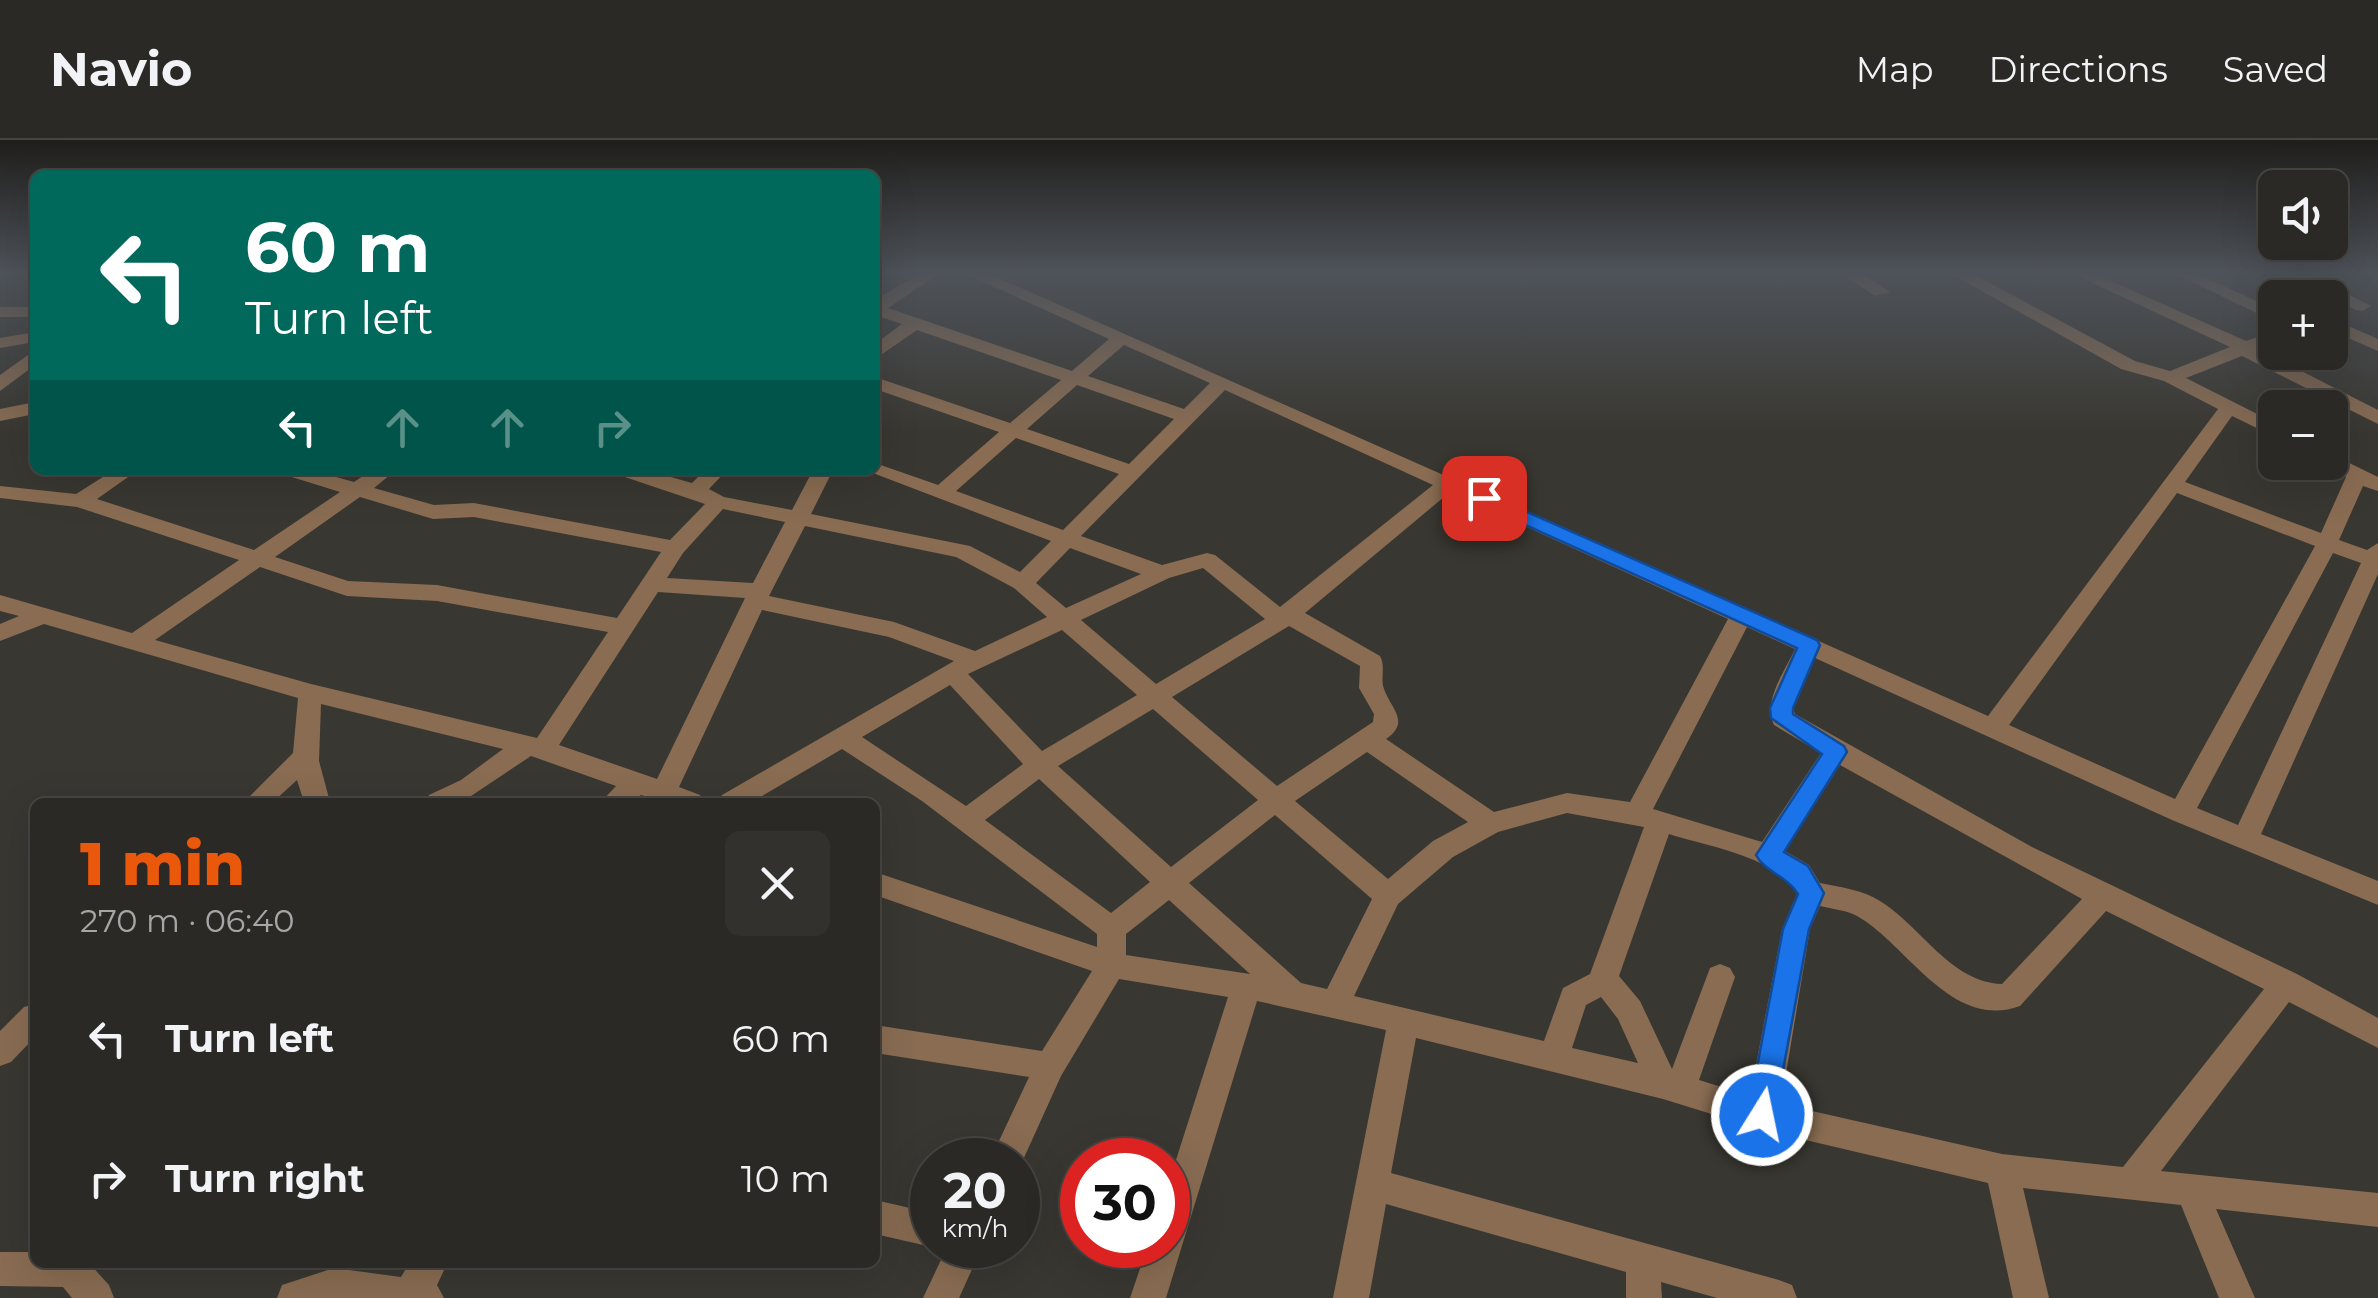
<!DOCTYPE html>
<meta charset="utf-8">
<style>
body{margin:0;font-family:Montserrat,sans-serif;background:#33312d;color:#f1f3f6;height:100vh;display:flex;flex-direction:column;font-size:38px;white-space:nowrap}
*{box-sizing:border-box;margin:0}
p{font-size:32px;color:#a6a6a7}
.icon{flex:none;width:55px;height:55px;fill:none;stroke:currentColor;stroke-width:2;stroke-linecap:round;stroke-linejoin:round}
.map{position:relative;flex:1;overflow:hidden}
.drawer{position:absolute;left:30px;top:658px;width:850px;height:470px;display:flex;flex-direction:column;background:#2b2925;border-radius:15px;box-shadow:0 10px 40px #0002,0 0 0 2px #474542}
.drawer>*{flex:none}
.top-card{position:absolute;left:30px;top:30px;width:850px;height:305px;border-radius:15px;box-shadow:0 10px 40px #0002,0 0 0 2px #474542;background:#00695c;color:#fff;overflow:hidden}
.controls{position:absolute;left:2258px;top:30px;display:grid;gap:20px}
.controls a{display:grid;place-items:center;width:90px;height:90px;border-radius:15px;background:#2b2925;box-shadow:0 10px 40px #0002,0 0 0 2px #474542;font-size:50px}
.speed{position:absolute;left:910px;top:998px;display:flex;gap:20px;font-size:50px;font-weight:700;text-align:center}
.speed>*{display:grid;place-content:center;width:130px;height:130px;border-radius:50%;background:#2b2925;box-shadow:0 10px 40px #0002,0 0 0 2px #474542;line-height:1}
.speed small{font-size:25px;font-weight:400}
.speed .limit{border:15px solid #d22;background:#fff;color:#111}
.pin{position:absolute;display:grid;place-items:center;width:85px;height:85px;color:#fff;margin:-42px;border-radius:20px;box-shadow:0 5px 15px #0006}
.me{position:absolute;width:110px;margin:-55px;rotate:10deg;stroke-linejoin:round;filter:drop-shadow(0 0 8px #0008)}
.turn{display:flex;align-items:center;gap:35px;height:210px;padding:0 50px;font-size:45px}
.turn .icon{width:130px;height:130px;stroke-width:2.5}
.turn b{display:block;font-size:70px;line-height:85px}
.lanes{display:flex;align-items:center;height:95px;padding:0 50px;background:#0003;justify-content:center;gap:50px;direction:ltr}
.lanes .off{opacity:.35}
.round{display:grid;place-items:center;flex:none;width:105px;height:105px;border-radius:15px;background:#33312d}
.overview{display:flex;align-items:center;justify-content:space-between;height:170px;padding:0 50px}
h1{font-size:60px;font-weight:800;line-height:75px;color:#ea580c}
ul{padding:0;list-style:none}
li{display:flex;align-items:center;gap:30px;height:140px;padding:0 50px}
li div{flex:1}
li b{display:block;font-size:38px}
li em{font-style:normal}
header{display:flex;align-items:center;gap:60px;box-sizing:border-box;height:140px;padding:0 50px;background:#2b2925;border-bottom:2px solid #474542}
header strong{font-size:48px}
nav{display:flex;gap:55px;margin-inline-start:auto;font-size:35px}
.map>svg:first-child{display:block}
</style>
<header>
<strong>Navio</strong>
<nav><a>Map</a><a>Directions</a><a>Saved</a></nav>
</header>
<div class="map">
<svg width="2378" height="1158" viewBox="0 0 2378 1158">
<rect width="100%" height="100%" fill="#393731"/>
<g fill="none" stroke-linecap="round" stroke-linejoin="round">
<g fill="#896c52" fill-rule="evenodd">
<path d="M920,133H940L888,168L1072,231L1109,199L964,133H987L1988,576L2218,269L2164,241L2121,229L1950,133H1971L2135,221L2170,231L2230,207L2071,133H2093L2246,201L2275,191V202L2258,209L2378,270V284L2242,216L2186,238L2275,283V297L2232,276L2185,342L2321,393L2346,337L2321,322H2330V315L2337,317L2378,337V351L2363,346L2339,400L2367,410L2378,403V434L2261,694L2378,741V765L2172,680L1815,518L1793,568L1795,574L2032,707L2297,834L2378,878V908L2289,862L2161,1031L2378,1053V1087L2216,1069L2255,1158H2219L2181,1065L2023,1048L2049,1158H2013L1988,1043L1763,990L1663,959L1416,898L1391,1033L1779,1140L1792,1145L1797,1158H1717L1661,1142L1662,1158H1626V1132L1386,1064L1369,1158H1333L1386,890L1257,861L1166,1158H1130L1148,1105H1168V1045L1228,857L1119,839L1061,936L1018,1031V1020H990L1029,937L875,913V885L1042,911L1092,831L875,755V732L1097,807V794L922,661L842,609L752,662H718L722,655L954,521L889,497L762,470L679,647L700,655L704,662H663L641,655L632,662H601L616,646L531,616L462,662H425L429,655L461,640L503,609L321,564L319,621L330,662H304L297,640L273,662H244L293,613L298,558L44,484L0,501V484L19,476L0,471V455L132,493L239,420L77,367L0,358V346L76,354L114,330H138L97,359L254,410L340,352L282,334L279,330H311L354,342L372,330H396L374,348L434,365L474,363L670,400L705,364L616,334L613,330H646L692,343L705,330H727L709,349L724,357L792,370L813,330H833L811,374L970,406L1020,432L1051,401L865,330H875V323L938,345L999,292L875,249V237L1010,283L1061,240L917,190L875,219V204L902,184L875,175V160ZM1124,205L1210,243L1184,269L1088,236ZM1077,245L1174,279L1129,324L1027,289ZM1225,250L1433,345L1280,467L1215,415L1207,413L1162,425L1081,396ZM1016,298L1119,334L1063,390L956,351ZM1450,352L1728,479L1630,662L1567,653L1494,672L1386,599C1411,582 1391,569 1384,549C1380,538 1386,527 1380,516L1305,473ZM2177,353L2315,406L2175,659L2009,585ZM360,357L433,379L474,377L661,412L617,478L437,445L348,441L275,417ZM723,369L785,382L753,443L667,438L683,413ZM805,386L956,417L1014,448L1047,477L975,511L894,482L769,456ZM1070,408L1141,434L1066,468L1036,443ZM2333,413L2361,423L2238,685L2197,668ZM260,427L347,456L437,461L608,492L537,598L311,544L155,500ZM1203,428L1265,479L1156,544L1081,480L1169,438ZM658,452L745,458L657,639L559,605ZM1289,486L1360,526L1359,548L1374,574L1373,582L1277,646L1172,557ZM1747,487L1795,509C1785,531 1762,562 1774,585L1821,613L1762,702L1653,669ZM1062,490L1137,555L1042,611L968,534ZM950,545L1023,624L966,666L862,597ZM1153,569L1258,660L1171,727L1058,626ZM1367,612L1468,682L1433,701L1388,739L1295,661ZM1840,625L2082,759L2002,844C1950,842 1921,786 1880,761C1863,750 1840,747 1820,743L1809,725L1785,711ZM1039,639L1150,742L1111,773L985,680ZM1567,673L1644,687L1590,834L1563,848L1544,901L1354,856L1398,764L1453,717L1498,692ZM1275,675L1372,759L1327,849L1301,843L1189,743ZM1669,694C1708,707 1774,715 1797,754L1782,789L1750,956L1699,940L1735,837L1730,828L1720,824L1710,828L1672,929L1640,861L1619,836ZM1169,760L1250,834L1126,815V794ZM1820,766C1832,769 1846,770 1857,776C1907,804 1951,891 2020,866L2106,771L2264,849L2123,1027L2002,1014L1781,964L1810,789ZM1601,857L1618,879L1638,923L1572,908L1586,865Z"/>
<path d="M1841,133H1861L1890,152L1875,156Z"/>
<path d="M2174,133H2196L2275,170V182Z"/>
<path d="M2284,133H2306L2371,166L2362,171L2356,170Z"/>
<rect x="0" y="167" width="35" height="10"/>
<path d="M2330,178L2378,199V211L2330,190Z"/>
<path d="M35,192V202L0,208V198Z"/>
<path d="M35,210V225L0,251V235Z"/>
<path d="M35,262V274L0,281V269Z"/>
<path d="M35,864V897L11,922L0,926V891L24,867Z"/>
<path d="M875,1060L932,1073V1105H937L932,1107L875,1094Z"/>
<path d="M948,1105H983L959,1158H923Z"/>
<path d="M0,1112H35V1122H88L109,1145L114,1158H72L63,1147L0,1146Z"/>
<path d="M410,1122H448L437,1145L444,1158H277L282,1145L334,1128L401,1137Z"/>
</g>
</g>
<linearGradient id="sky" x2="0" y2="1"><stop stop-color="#1f1e1b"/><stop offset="0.45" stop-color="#4e535a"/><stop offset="1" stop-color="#4e535a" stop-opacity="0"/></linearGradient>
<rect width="2378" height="295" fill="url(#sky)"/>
<path fill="#1a73e8" stroke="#114b97" stroke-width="2.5" d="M1484,353L1817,500L1820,505L1793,568V574L1844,606L1847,612L1784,712L1808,726L1824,753L1809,789L1773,985L1762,989L1752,985L1748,975L1783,789L1798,754C1787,736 1765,732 1756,715L1822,614L1771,578L1770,568L1797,508L1477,363V354Z"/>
</svg>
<div class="controls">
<a><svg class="icon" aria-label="sound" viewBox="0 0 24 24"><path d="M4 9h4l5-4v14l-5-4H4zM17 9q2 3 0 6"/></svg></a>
<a>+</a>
<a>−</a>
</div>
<div class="speed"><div>20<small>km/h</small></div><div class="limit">30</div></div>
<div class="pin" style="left:1484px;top:358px;background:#d93025"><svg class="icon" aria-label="arrive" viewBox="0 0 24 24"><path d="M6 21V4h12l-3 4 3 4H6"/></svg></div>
<svg class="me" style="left:1762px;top:975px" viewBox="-20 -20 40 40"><circle r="17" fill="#1a73e8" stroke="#fff" stroke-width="3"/><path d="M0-11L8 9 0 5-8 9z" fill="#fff"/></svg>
<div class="top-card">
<div class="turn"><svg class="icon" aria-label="left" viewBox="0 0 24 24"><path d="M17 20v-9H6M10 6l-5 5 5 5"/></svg><div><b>60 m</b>Turn left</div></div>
<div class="lanes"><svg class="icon" aria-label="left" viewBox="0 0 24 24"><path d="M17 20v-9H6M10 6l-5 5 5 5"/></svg><svg class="icon off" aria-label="ahead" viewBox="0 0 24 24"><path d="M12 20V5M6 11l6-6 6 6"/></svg><svg class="icon off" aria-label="ahead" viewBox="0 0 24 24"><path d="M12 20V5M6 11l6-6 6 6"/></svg><svg class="icon off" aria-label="right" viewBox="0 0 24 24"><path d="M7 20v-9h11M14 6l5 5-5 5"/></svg></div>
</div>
<section class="drawer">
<div class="overview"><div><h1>1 min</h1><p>270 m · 06:40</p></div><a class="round"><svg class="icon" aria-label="close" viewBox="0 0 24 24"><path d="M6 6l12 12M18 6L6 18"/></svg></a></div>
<ul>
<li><svg class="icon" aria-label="left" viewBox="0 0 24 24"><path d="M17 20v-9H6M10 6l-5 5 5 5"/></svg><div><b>Turn left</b></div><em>60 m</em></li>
<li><svg class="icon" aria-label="right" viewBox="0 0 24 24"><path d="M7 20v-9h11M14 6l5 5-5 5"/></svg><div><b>Turn right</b></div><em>10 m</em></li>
</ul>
</section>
</div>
